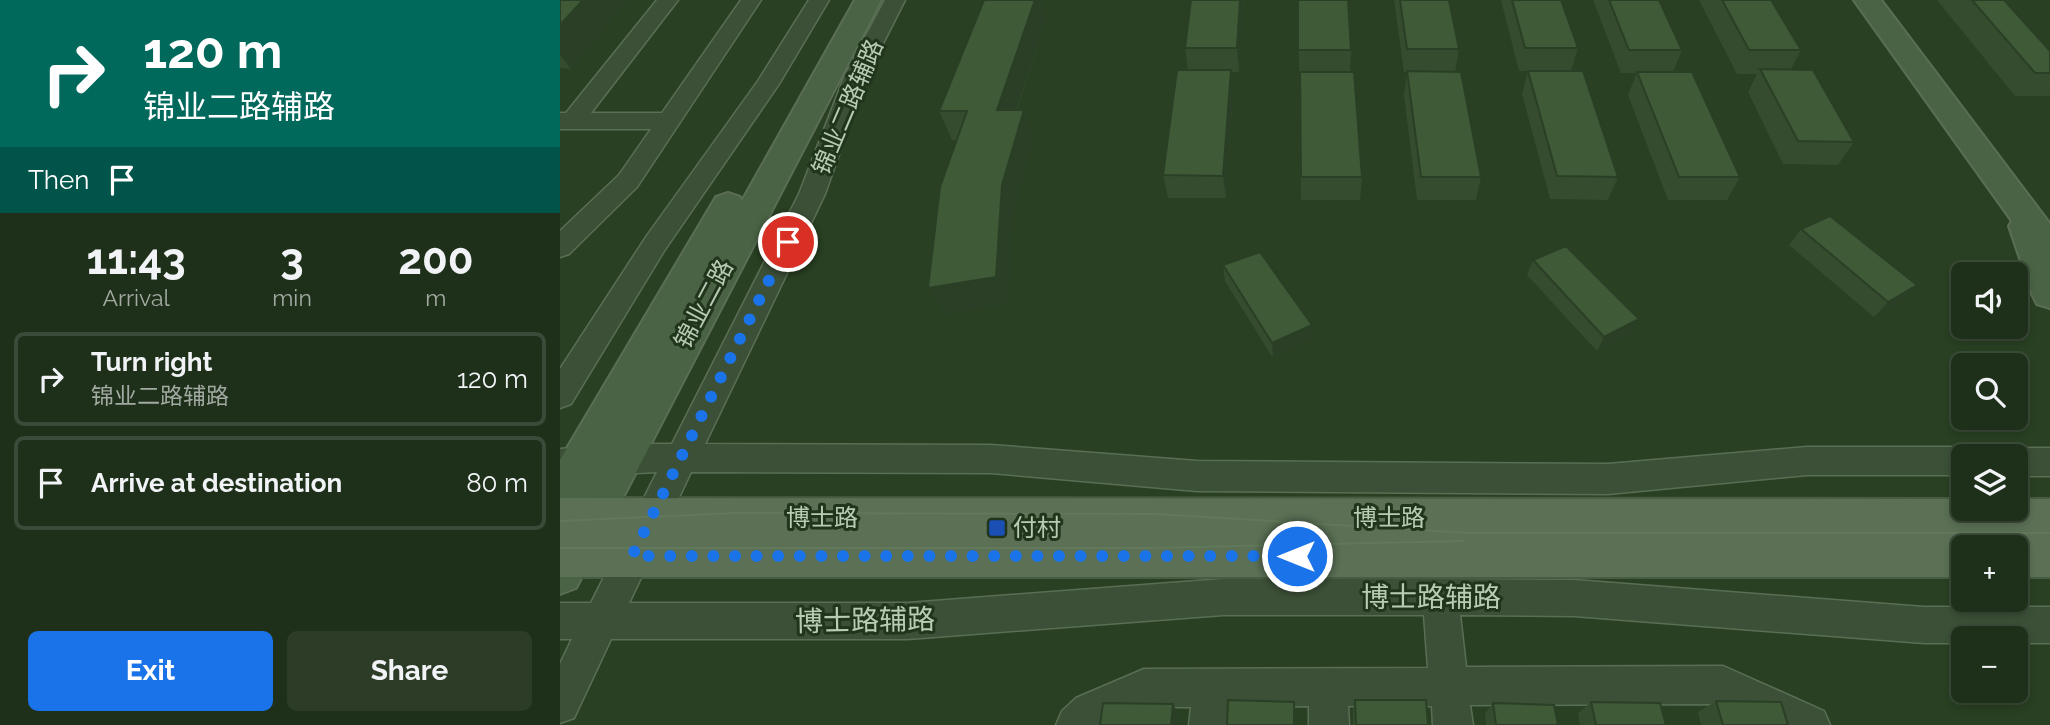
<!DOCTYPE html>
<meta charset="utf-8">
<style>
body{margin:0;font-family:Raleway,"Noto Sans SC",sans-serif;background:#2c3c27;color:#f1f3f6;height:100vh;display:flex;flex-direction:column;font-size:26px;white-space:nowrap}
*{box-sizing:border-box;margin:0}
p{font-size:23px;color:#a1a9a2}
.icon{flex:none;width:38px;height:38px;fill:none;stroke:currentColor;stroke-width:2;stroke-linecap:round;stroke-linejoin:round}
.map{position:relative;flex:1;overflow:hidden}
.details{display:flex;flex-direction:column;background:#1f301a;width:560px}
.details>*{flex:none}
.guide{background:#00695c;color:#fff;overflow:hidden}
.buttons{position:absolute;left:1391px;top:262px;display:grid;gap:14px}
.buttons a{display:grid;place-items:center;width:77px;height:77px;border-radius:10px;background:#1f301a;box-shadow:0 4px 10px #0003,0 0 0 2px #3c4b39;font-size:35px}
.pin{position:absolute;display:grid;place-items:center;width:60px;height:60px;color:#fff;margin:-30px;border:4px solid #fff;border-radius:50%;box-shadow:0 2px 7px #0007}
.me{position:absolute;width:77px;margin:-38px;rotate:270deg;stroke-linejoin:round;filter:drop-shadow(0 0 5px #0008)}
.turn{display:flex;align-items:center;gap:24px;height:147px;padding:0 28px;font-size:32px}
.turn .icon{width:91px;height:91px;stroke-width:2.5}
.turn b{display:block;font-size:49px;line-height:60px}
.then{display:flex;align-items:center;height:66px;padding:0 28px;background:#0003;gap:14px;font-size:26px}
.eta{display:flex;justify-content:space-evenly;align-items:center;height:119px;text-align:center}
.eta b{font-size:42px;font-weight:700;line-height:49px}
.button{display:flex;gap:14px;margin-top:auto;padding:14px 28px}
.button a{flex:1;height:80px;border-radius:10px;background:#1a73e8;color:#fff;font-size:28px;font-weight:700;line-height:80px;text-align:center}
.button a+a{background:#2c3c27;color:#f1f3f6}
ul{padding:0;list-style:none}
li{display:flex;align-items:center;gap:21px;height:94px;margin:0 14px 10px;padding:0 14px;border:4px solid #3c4b39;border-radius:10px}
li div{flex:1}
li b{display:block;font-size:26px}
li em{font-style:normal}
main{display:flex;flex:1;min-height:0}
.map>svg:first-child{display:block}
</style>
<main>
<section class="details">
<div class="guide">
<div class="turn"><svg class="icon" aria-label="right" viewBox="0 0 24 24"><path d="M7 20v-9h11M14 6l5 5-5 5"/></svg><div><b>120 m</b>锦业二路辅路</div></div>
<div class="then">Then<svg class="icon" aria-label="arrive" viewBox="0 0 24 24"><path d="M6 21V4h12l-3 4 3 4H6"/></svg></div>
</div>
<div class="eta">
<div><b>11:43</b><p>Arrival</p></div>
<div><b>3</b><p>min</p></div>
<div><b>200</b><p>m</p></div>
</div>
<ul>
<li><svg class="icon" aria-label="right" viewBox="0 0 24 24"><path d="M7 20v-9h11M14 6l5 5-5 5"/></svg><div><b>Turn right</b><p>锦业二路辅路</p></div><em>120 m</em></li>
<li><svg class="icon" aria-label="arrive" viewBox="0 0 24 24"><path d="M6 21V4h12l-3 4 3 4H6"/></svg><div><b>Arrive at destination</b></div><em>80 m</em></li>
</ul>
<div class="button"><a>Exit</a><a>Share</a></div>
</section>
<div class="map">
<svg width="1490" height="725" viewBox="0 0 1490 725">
<rect width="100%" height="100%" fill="#294022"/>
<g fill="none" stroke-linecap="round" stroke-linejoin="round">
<defs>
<g id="street">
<path d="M97,0H118L31,113H102L181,0H201L77,187L9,254L0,257V231L59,175L91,129H0V113H6Z"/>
<path d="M249,0H269L219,84L104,251L11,404L0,408V369L86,237L198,81Z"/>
<path d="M325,0H345L307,75L265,194L145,444L431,445L637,461L1048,464L1247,447H1404L1415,451L1418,457H1404V475H1247L1048,494L637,491L431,473L131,472L69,603H348L663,579H880L1014,580L1364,607H1490V643H1456V639H1404V643H1364L1014,616L900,615L906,667L1163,666L1264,711L1270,725H1207L1162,704L910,705L913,725H873L872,706H788L789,725H749V706L669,707V725H629L631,707H585L545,725H496L502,711L516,698L584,669L868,668L864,615H663L348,639H51L14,718L0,723V664L12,639H0V603H31L97,472L0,477V449L61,444H112L239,194L285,75Z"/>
<path d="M1456,448H1490V476H1456V457H1442L1445,452Z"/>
</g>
<g id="secondary">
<path d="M295,0H321L16,588L0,594V528L6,516L0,519V460L156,197L168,193L180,197L182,201Z"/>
<path d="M1294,0H1321L1490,224V308L1477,304L1472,294L1449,226L1452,221Z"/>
</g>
<path id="primary" d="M0,498L1404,499V509H1456V499H1490V577H1456V548H1437L1444,539H1416L1423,548H1404V577H0Z"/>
</defs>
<use href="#street" stroke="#5a6e55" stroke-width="3"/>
<use href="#secondary" stroke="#5a6e55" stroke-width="4"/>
<use href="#primary" stroke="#485c43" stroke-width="4"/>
<use href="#street" fill="#3c5037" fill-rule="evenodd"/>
<use href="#secondary" fill="#4a6344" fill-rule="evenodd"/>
<use href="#primary" fill="#5b7055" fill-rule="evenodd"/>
<g stroke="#61795a" stroke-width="2">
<path d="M0,521L176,513L596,514L909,533H1490"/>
<path d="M0,548H592L903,541"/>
</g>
</g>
<g fill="#354d2e">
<path d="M0,0L11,69L0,68Z"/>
<path d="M424,0H482L487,18L457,110L474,138L454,213L448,304L384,315L368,288L397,140H392L379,111Z"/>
<path d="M684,0L679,72H671L673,94L666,198H608L603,175L628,70L625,48Z"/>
<path d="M738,0L791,50L790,72L802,177L800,200H741Z"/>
<path d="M834,0H889L899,49L895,72L921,177L916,200H857L844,95L847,72H844Z"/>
<path d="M941,0H1001L1018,48L1011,71L1058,177L1048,200L990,199L962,94L968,71H959Z"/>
<path d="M1033,0H1099L1122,50L1113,72L1180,177L1167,200H1108L1068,95L1077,73H1061Z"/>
<path d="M1139,0H1211L1241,50L1231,69L1294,142L1278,165L1223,164L1188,92L1197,74H1177Z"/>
<path d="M1377,0H1444L1490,51V95L1489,96H1455Z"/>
<path d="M1241,229L1357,285L1343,300L1314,317L1229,245Z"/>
<path d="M973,260L1071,334L1037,351L967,275Z"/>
<path d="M663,265L752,325V340L713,358L665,281Z"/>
<path d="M795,700L868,725H793V710Z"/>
<path d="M1156,701L1228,725H1141L1138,712Z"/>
<path d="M1031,702L1106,725H1020L1018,713Z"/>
<path d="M933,703L998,725H926L925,714Z"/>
</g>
<g fill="#2b3f26">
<path d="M23,0H69L11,69L0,55V25Z"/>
<path d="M475,0H482L487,18L447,138L437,110Z"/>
<path d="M680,0H684L679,72L677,48Z"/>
<path d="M671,70L673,94L666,198L663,176Z"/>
<path d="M464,110L474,138L454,213L448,304L384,315L368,288L442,185Z"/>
<path d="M1357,285L1343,300L1314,317L1328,302Z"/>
<path d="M1079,319L1071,334L1037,351L1044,337Z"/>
<path d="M752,325V340L713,358L712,343Z"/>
<path d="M613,704L619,715L618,725H611Z"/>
</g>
<g fill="#3e5a36" stroke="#2b3f26" stroke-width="2">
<path d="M0,0H23L0,25Z"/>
<path d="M424,0H475L437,110H464L442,185L436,277L368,288L380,187L407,111H379Z"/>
<path d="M631,0H680L677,48H625Z"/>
<path d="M738,0H788L791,50H738Z"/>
<path d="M840,0H889L899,49H847Z"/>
<path d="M952,0H1001L1018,48H965Z"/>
<path d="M1049,0H1099L1122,50H1069Z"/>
<path d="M1162,0H1211L1241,50H1189Z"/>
<path d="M1412,0H1444L1490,51V73H1475Z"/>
<path d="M1200,69L1253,70L1294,142L1238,141Z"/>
<path d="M617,70H671L663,176L603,175Z"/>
<path d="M847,71L901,72L921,177H861Z"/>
<path d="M968,71H1023L1058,177L997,176Z"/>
<path d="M740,72H794L802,177H741Z"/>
<path d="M1077,72H1132L1180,177H1119Z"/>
<path d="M1270,216L1357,285L1328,302L1241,229Z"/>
<path d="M1006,246L1079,319L1044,337L973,260Z"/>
<path d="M700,252L752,325L712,343L663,265Z"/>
<path d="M668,700L734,702V725H667Z"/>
<path d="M795,700H866L868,725H796Z"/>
<path d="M1156,701L1221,702L1228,725H1163Z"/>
<path d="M1031,702L1100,703L1106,725H1036Z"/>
<path d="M543,703L613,704L611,725H540Z"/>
<path d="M933,703L994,705L998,725H936Z"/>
</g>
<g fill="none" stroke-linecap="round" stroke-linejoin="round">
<path stroke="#1a73e8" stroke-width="12" stroke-dasharray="0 21.6" d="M228,242L72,556H737"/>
</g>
<rect fill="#1a4fb4" stroke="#21351c" stroke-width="2.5" x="428" y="519" width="18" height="18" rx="3.5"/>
<g text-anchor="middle" stroke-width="6" stroke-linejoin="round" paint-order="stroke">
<g font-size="24" fill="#b8cbb3" stroke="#21351c">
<text transform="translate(288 107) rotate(-67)" y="8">锦业二路辅路</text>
<text transform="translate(144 304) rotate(-62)" y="8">锦业二路</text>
<text x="262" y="526">博士路</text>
<text x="829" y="526">博士路</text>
</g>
<g font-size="24" fill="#b8cbb3" stroke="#21351c" text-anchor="start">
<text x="453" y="536">付村</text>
</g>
<g font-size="28" fill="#b8cbb3" stroke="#21351c">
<text x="871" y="607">博士路辅路</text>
<text transform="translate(305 620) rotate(-1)" y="10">博士路辅路</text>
</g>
</g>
</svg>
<div class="buttons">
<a><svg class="icon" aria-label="sound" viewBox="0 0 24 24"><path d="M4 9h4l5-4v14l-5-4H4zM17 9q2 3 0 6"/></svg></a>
<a><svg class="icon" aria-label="search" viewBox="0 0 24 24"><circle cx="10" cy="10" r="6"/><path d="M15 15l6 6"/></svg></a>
<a><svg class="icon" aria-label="layers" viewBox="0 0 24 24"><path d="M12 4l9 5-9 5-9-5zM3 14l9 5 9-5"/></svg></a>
<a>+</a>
<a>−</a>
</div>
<div class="pin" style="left:228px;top:242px;background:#d93025"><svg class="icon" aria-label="arrive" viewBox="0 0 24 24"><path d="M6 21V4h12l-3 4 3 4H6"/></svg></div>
<svg class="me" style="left:737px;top:556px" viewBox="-20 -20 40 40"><circle r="17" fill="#1a73e8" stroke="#fff" stroke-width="3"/><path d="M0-11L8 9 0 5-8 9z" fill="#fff"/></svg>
</div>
</main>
